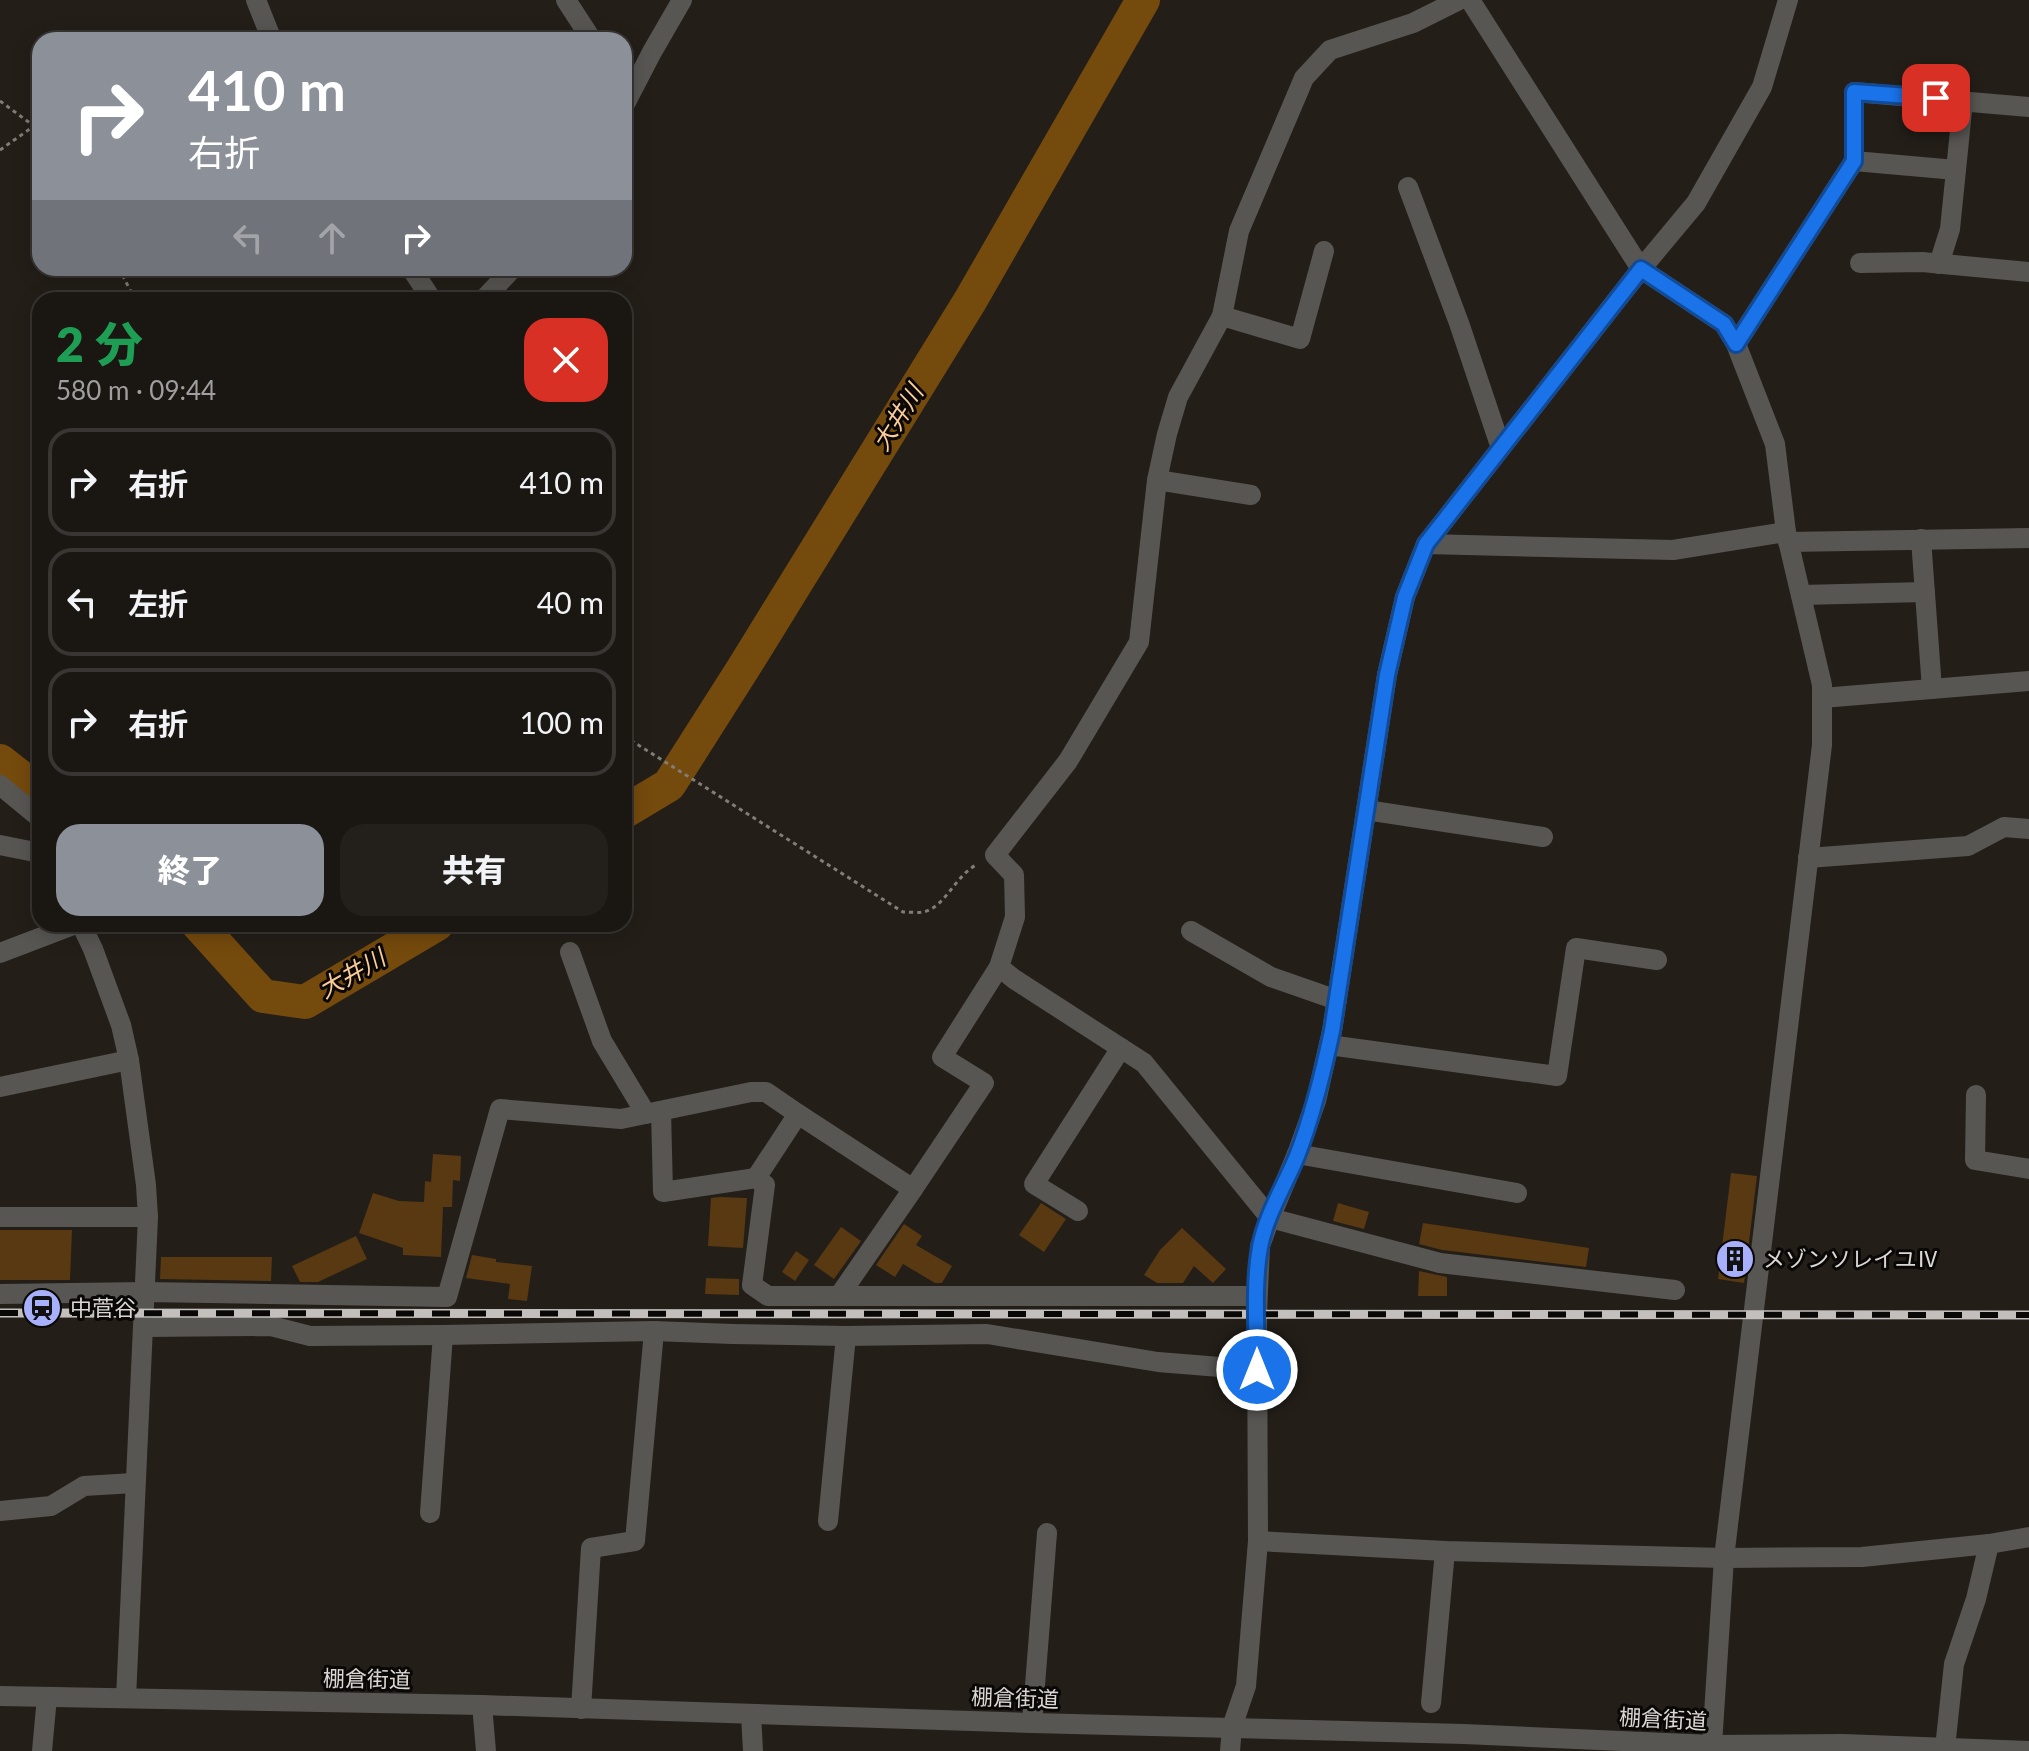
<!DOCTYPE html>
<html lang="ja">
<meta charset="utf-8">
<style>
body{margin:0;font-family:Lato,"Noto Sans JP",sans-serif;background:#231f1b;color:#f1f3f6;height:100vh;display:flex;flex-direction:column;font-size:30px;white-space:nowrap}
*{box-sizing:border-box;margin:0}
p{font-size:26px;color:#9f9f9f}
.icon{flex:none;width:44px;height:44px;fill:none;stroke:currentColor;stroke-width:2;stroke-linecap:round;stroke-linejoin:round}
.map{position:relative;flex:1;overflow:hidden}
.sheet{position:absolute;left:32px;top:292px;width:600px;height:640px;display:flex;flex-direction:column;background:#1a1612;border-radius:24px;box-shadow:0 4px 20px #0003,0 0 0 2px #383532}
.sheet>*{flex:none}
.guide{position:absolute;left:32px;top:32px;width:600px;height:244px;border-radius:24px;box-shadow:0 4px 20px #0003,0 0 0 2px #383532;background:#8c9099;color:#fff;overflow:hidden}
.pin{position:absolute;display:grid;place-items:center;width:68px;height:68px;color:#fff;margin:-34px;border-radius:16px;box-shadow:0 4px 12px #0006}
.me{position:absolute;width:88px;margin:-44px;rotate:0deg;stroke-linejoin:round;filter:drop-shadow(0 0 6px #0008)}
.turn{display:flex;align-items:center;gap:28px;height:168px;padding:0 24px;font-size:36px}
.turn .icon{width:104px;height:104px;stroke-width:2.5}
.turn b{display:block;font-size:56px;line-height:68px}
.lanes{display:flex;align-items:center;height:76px;padding:0 24px;background:#0003;justify-content:center;gap:40px;direction:ltr}
.lanes .off{opacity:.35}
.round{display:grid;place-items:center;flex:none;width:84px;height:84px;border-radius:24px;background:#231f1b}
.summary{display:flex;align-items:center;justify-content:space-between;height:136px;padding:0 24px}
h1{font-size:48px;font-weight:800;line-height:60px;color:#1e9e55}
.button{display:flex;gap:16px;margin-top:auto;padding:16px 24px}
.button a{flex:1;height:92px;border-radius:24px;background:#8c9099;color:#fff;font-size:32px;font-weight:800;line-height:92px;text-align:center}
.button a+a{background:#231f1b;color:#f1f3f6}
ul{padding:0;list-style:none}
li{display:flex;align-items:center;gap:24px;height:108px;margin:0 16px 12px;padding:0 8px;border:4px solid #383532;border-radius:24px}
li div{flex:1}
li b{display:block;font-size:30px}
li em{font-style:normal}
.map>svg:first-child{display:block}
</style>
<div class="map">
<svg width="2029" height="1751" viewBox="0 0 2029 1751">
<rect width="100%" height="100%" fill="#231e18"/>
<g fill="none" stroke-linecap="round" stroke-linejoin="round">
<g stroke="#754a0d" stroke-width="34">
<path d="M0,761L40,792"/>
<path d="M624,812L669,785L744,667L970,301L1143,0"/>
<path d="M198,924L263,996L305,1002L437,924"/>
</g>
</g>
<g fill="#583912">
<path d="M433,1154L461,1156L460,1181L453,1180L452,1207H443L441,1257L403,1255V1248L359,1233L373,1193L399,1201L424,1202L425,1181L431,1182Z"/>
<path d="M1731,1173L1757,1176L1744,1283L1718,1279Z"/>
<path d="M720,1197L747,1198L743,1248L708,1246L711,1198Z"/>
<path d="M1041,1203L1066,1219L1044,1252L1019,1235Z"/>
<path d="M1338,1203L1369,1212L1364,1229L1333,1221Z"/>
<path d="M1423,1223L1589,1248L1586,1267L1442,1250L1419,1244Z"/>
<path d="M904,1224L922,1236L916,1245L952,1266L942,1283H935L903,1264L895,1277L876,1265Z"/>
<path d="M841,1227L861,1241L834,1279L814,1265Z"/>
<path d="M1182,1228L1226,1269L1213,1283L1194,1266L1183,1283H1157L1144,1275L1160,1250Z"/>
<path d="M0,1230H72L70,1280H0Z"/>
<path d="M356,1236L367,1259L318,1282H300L292,1266Z"/>
<path d="M796,1251L809,1260L795,1281L782,1272Z"/>
<path d="M472,1255L496,1259V1262L532,1266L527,1301L508,1299L510,1284L466,1278Z"/>
<path d="M161,1257H272L271,1281L160,1279Z"/>
<path d="M1419,1271L1447,1277V1296H1418Z"/>
<path d="M706,1278L739,1279V1295L705,1294Z"/>
</g>
<g fill="none" stroke-linecap="round" stroke-linejoin="round">
<g stroke="#817d78" stroke-width="3" stroke-dasharray="4 4" stroke-linecap="butt">
<path d="M0,101L34,126L40,132"/>
<path d="M0,150L34,126"/>
<path d="M119,268L135,300"/>
<path d="M624,736L903,912C909,912 917,913 923,912C946,907 955,875 978,864"/>
</g>
<g stroke="#585653" stroke-width="20">
<path d="M256,0L272,40"/>
<path d="M566,0L592,40"/>
<path d="M1459,0L1413,23L1330,50L1304,78L1239,231L1222,316L1178,397L1167,434L1157,480L1139,642L1068,761L995,855L1014,875L1015,917L999,967L1014,979L1144,1063L1270,1218L1440,1263L1675,1290"/>
<path d="M1470,0L1641,269L1724,324L1736,344L1775,444L1786,532L1822,685V745L1724,1558L1712,1745"/>
<path d="M1963,101L1956,170L1854,161V92L2029,107"/>
<path d="M624,106L652,52L682,0"/>
<path d="M1408,187L1459,323L1501,448"/>
<path d="M1860,263L1922,262L2029,272"/>
<path d="M1939,264L1950,229L1956,170"/>
<path d="M411,268L432,300"/>
<path d="M483,300L513,268"/>
<path d="M1222,316L1300,339L1324,251"/>
<path d="M1736,344L1854,161"/>
<path d="M1157,480L1251,495"/>
<path d="M1921,539L1932,689"/>
<path d="M1788,542L2029,538"/>
<path d="M1426,544L1673,550L1786,532"/>
<path d="M1801,595L1925,592"/>
<path d="M1822,698L2029,681"/>
<path d="M0,785L40,818"/>
<path d="M1366,810L1543,837"/>
<path d="M0,845L40,853"/>
<path d="M1808,858L1968,846L2004,827L2029,829"/>
<path d="M81,924L93,949L121,1025L129,1060L146,1185L148,1217L126,1698"/>
<path d="M1191,931L1271,977L1337,1000"/>
<path d="M570,952L602,1041L646,1114"/>
<path d="M0,953L76,924"/>
<path d="M1329,1045L1557,1076L1576,948L1657,960"/>
<path d="M0,1087L129,1060"/>
<path d="M1976,1095L1975,1160L2029,1169"/>
<path d="M661,1111L663,1192L756,1178"/>
<path d="M1297,1154L1517,1193"/>
<path d="M913,1189L984,1083L942,1057L999,967"/>
<path d="M1078,1211L1034,1184L1121,1048"/>
<path d="M0,1217H148"/>
<path d="M0,1294L145,1292L447,1297L500,1109L621,1119L751,1092H766L798,1114"/>
<path d="M839,1296L913,1189L798,1114L756,1178L765,1185L752,1285L768,1296H1257"/>
<path d="M143,1327L271,1326L310,1336L443,1335L654,1331L732,1334L846,1336L987,1334L1158,1362L1257,1370"/>
<path d="M0,1511L51,1506L84,1486L134,1483"/>
<path d="M430,1513L443,1335"/>
<path d="M828,1521L846,1336"/>
<path d="M1258,1541L1445,1551L1724,1558L1862,1557L1989,1544L2029,1537"/>
<path d="M0,1696L482,1705L1032,1723L1464,1734L1712,1745L1843,1744L2029,1751"/>
<path d="M1431,1703L1445,1551"/>
<path d="M482,1705L486,1751"/>
<path d="M581,1709L591,1548L635,1541L654,1331"/>
<path d="M751,1714L753,1751"/>
<path d="M1032,1723L1047,1533"/>
<path d="M1945,1748L1954,1664L1976,1599L1989,1544"/>
<path d="M42,1751L47,1697"/>
<path d="M1230,1751L1232,1727L1246,1686L1258,1541L1257,1314L1260,1246L1270,1218L1297,1154L1316,1101L1332,1031L1387,675L1405,597L1426,544L1641,269L1696,203L1762,87L1788,0"/>
</g>
<defs>
<path id="rail" d="M0,1313L2029,1315"/>
</defs>
<use href="#rail" stroke="#c3bfbc" stroke-width="9"/>
<use href="#rail" stroke="#0a0806" stroke-width="6" stroke-dasharray="18" stroke-linecap="butt"/>
</g>
<g fill="none" stroke-linecap="round" stroke-linejoin="round">
<defs>
<path id="route" d="M1257,1370C1257,1331 1253,1286 1260,1247C1266,1215 1285,1185 1297,1156C1313,1115 1323,1073 1332,1031L1387,675L1405,597L1426,544L1641,269L1724,324L1736,344L1854,161V92L1936,98"/>
</defs>
<use href="#route" stroke="#114b97" stroke-width="20"/>
<use href="#route" stroke="#1a73e8" stroke-width="14"/>
</g>
<defs>
<symbol id="building-disc" viewBox="-11 -11 22 22"><circle r="9.5" fill="#a8b0fc" stroke="#0a0806"/><path d="M-4-6H4V6H1V3H-1V6H-4ZM-2.5-4.3h1.7v1.8h-1.7ZM.8-4.3h1.7v1.8H.8ZM-2.5-1h1.7V.8h-1.7ZM.8-1h1.7V.8H.8Z" fill="#111"/></symbol>
<symbol id="station-disc" viewBox="-11 -11 22 22"><circle r="9.5" fill="#a8b0fc" stroke="#0a0806"/><path d="M-3-6H3Q5-6 5-4V2Q5 4 3 4L4.5 6H3L1.5 4h-3L-3 6H-4.5L-3 4Q-5 4-5 2V-4Q-5-6-3-6ZM-3.5-4v3h7v-3ZM-3.5 1v1.5H-2V1ZM2 1v1.5H3.5V1Z" fill="#111"/></symbol>
</defs>
<g fill-rule="evenodd">
<use href="#building-disc" x="1713" y="1237" width="44" height="44"/>
<use href="#station-disc" x="20" y="1286" width="44" height="44"/>
</g>
<g text-anchor="middle" stroke-width="6" stroke-linejoin="round" paint-order="stroke">
<g font-size="22" fill="#dbd7d4" stroke="#0a0806" text-anchor="start">
<text x="1763" y="1267">メゾンソレイユⅣ</text>
<text x="70" y="1316">中菅谷</text>
</g>
<g font-size="22" fill="#dbd7d4" stroke="#0a0806">
<text transform="translate(367 1679) rotate(1)" y="8">棚倉街道</text>
<text transform="translate(1015 1698) rotate(2)" y="8">棚倉街道</text>
<text transform="translate(1663 1719) rotate(3)" y="8">棚倉街道</text>
</g>
<g font-size="24" font-style="italic" fill="#fccc98" stroke="#0a0806">
<text transform="translate(898 418) rotate(-58)" y="8">大井川</text>
<text transform="translate(352 974) rotate(-30)" y="8">大井川</text>
</g>
</g>
</svg>
<div class="pin" style="left:1936px;top:98px;background:#d93025"><svg class="icon" aria-label="arrive" viewBox="0 0 24 24"><path d="M6 21V4h12l-3 4 3 4H6"/></svg></div>
<svg class="me" style="left:1257px;top:1370px" viewBox="-20 -20 40 40"><circle r="17" fill="#1a73e8" stroke="#fff" stroke-width="3"/><path d="M0-11L8 9 0 5-8 9z" fill="#fff"/></svg>
<div class="guide">
<div class="turn"><svg class="icon" aria-label="right" viewBox="0 0 24 24"><path d="M7 20v-9h11M14 6l5 5-5 5"/></svg><div><b>410 m</b>右折</div></div>
<div class="lanes"><svg class="icon off" aria-label="left" viewBox="0 0 24 24"><path d="M17 20v-9H6M10 6l-5 5 5 5"/></svg><svg class="icon off" aria-label="ahead" viewBox="0 0 24 24"><path d="M12 20V5M6 11l6-6 6 6"/></svg><svg class="icon" aria-label="right" viewBox="0 0 24 24"><path d="M7 20v-9h11M14 6l5 5-5 5"/></svg></div>
</div>
<section class="sheet">
<div class="summary"><div><h1>2 分</h1><p>580 m · 09:44</p></div><a class="round" style="background:#d93025;color:#fff"><svg class="icon" aria-label="close" viewBox="0 0 24 24"><path d="M6 6l12 12M18 6L6 18"/></svg></a></div>
<ul>
<li><svg class="icon" aria-label="right" viewBox="0 0 24 24"><path d="M7 20v-9h11M14 6l5 5-5 5"/></svg><div><b>右折</b></div><em>410 m</em></li>
<li><svg class="icon" aria-label="left" viewBox="0 0 24 24"><path d="M17 20v-9H6M10 6l-5 5 5 5"/></svg><div><b>左折</b></div><em>40 m</em></li>
<li><svg class="icon" aria-label="right" viewBox="0 0 24 24"><path d="M7 20v-9h11M14 6l5 5-5 5"/></svg><div><b>右折</b></div><em>100 m</em></li>
</ul>
<div class="button"><a>終了</a><a>共有</a></div>
</section>
</div>
